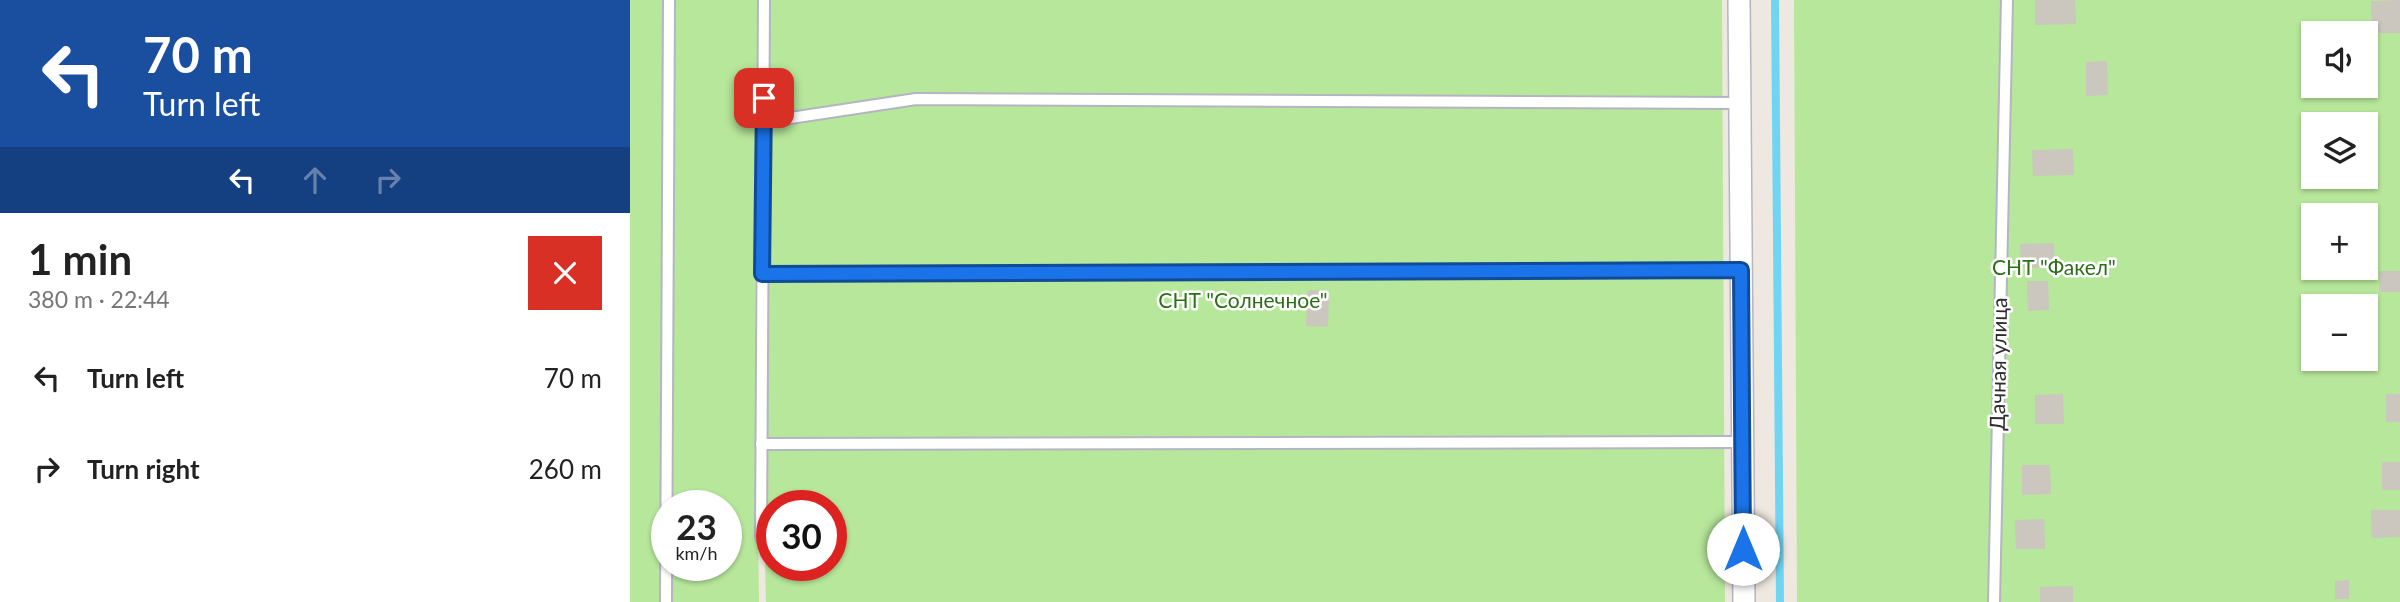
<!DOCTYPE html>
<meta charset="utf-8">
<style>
body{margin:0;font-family:Lato,sans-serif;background:#f2f2f2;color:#222;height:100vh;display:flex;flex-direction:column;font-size:26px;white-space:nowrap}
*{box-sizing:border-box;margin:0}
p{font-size:23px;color:#767676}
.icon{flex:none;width:38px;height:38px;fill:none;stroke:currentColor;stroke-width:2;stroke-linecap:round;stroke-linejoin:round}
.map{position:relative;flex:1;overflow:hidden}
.sheet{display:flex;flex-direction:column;background:#fff;width:630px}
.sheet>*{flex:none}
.guide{background:#1a4fa0;color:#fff;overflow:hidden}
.fabs{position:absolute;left:1671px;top:21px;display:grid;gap:14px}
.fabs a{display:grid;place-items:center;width:77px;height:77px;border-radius:0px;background:#fff;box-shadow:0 2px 5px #0004;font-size:35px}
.speed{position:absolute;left:21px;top:490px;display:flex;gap:14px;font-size:35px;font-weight:700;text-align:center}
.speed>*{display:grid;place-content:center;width:91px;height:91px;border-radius:50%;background:#fff;box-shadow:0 2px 5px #0004;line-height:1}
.speed small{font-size:18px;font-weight:400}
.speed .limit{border:10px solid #d22;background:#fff;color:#111}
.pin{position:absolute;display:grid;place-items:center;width:60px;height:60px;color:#fff;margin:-30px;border-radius:14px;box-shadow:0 4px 10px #0006}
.me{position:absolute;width:77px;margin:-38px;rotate:0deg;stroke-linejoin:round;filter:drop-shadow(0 0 5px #0008)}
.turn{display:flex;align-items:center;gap:24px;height:147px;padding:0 28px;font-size:32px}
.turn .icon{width:91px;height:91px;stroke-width:2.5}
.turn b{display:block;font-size:49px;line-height:60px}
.lanes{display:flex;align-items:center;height:66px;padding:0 28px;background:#0003;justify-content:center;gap:35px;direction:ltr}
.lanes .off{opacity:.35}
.round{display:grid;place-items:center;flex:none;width:74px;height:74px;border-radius:0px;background:#f2f2f2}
.overview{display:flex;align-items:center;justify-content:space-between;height:119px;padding:0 28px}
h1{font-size:42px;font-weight:700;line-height:52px}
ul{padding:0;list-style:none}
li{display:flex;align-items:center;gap:21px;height:91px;padding:0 28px}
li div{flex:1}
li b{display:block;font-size:26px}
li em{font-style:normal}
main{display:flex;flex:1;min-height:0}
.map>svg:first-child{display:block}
</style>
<main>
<section class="sheet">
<div class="guide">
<div class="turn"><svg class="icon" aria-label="left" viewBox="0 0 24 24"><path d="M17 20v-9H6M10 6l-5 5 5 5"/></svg><div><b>70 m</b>Turn left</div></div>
<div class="lanes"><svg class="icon" aria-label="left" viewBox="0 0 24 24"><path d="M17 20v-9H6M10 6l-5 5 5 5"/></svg><svg class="icon off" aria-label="ahead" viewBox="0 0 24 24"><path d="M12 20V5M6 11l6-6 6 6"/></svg><svg class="icon off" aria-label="right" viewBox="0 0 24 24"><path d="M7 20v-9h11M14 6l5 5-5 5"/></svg></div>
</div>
<div class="overview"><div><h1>1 min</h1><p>380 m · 22:44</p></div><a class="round" style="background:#d93025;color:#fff"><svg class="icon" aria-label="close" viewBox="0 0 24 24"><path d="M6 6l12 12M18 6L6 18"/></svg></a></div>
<ul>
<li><svg class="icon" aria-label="left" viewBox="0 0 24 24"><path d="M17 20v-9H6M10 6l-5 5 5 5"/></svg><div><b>Turn left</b></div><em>70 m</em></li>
<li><svg class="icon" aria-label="right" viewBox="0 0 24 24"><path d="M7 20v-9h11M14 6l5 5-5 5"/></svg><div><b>Turn right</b></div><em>260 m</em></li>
</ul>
</section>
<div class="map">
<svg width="1770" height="602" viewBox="0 0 1770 602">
<rect width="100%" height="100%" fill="#efe8e0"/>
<g fill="#b7e79b" fill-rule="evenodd">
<path d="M0,0H136L124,206L129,602H0ZM37,506H96V565H37Z"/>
<path d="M140,0H1092L1095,602H136L131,419ZM142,506H201V565H142Z"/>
<path d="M1164,0H1770V602H1167ZM1684,33H1736V86H1684ZM1684,124H1736V177H1684ZM1684,215H1736V268H1684ZM1684,306H1736V359H1684Z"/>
</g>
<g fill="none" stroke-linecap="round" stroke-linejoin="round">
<path stroke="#70d5f3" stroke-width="8" d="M1145,0L1150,602"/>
</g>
<g fill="#cbc6be">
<path d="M1405,0H1445L1446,24L1405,25Z"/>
<path d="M1770,0V33H1742L1741,1Z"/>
<path d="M1477,61L1478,95L1456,96V62Z"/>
<path d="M1443,149L1444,175L1403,176L1402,150Z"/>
<path d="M1736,227H1744L1745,260H1736Z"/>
<path d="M1424,243L1425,267L1391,268L1390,244Z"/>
<rect x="1749" y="271" width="21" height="21"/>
<path d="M1397,281H1418L1419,310L1398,311Z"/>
<path d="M678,290L699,291L698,327L676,326Z"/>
<path d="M1433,394L1434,424H1405V395Z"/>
<rect x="1756" y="394" width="14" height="28"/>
<rect x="1752" y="462" width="18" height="28"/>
<path d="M1392,465H1420L1421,494L1392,495Z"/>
<path d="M1741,510H1770V537L1742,538Z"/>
<path d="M1414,519L1415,549H1386L1385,520Z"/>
<path d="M1719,580V599H1705V581Z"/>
<path d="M1443,586V602H1410V587Z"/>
</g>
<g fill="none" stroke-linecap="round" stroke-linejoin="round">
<defs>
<g id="service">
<path d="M134,122L286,99L1110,103"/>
<path d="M132,274L1111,270"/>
<path d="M131,444L1113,442"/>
<path d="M131,537L134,0"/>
<path d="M36,602L39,0"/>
<path d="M1364,602L1377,0"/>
</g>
<path id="minor" d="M1109,0L1114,602"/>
</defs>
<use href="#service" stroke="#b3b6c1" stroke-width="14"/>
<use href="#minor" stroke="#b3b6c1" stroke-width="24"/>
<use href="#service" stroke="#fff" stroke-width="10"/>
<use href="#minor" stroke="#fff" stroke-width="21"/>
</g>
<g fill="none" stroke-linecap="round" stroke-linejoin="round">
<defs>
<path id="route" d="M134,98L132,274L1111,270L1113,549"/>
</defs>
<use href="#route" stroke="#114b97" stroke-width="18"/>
<use href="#route" stroke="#1a73e8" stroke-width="12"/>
</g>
<g text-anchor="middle" stroke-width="5" stroke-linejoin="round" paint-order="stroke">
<g font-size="21" fill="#2d6f19" stroke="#fff">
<text x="1424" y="275">СНТ "Факел"</text>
<text x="613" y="308">СНТ "Солнечное"</text>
</g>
<g font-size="21" fill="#2d2d2d" stroke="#fff">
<text transform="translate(1369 364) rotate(-89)" y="7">Дачная улица</text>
</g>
</g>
</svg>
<div class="fabs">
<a><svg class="icon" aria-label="sound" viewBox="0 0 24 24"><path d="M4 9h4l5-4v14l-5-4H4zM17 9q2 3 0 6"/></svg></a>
<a><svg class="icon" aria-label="layers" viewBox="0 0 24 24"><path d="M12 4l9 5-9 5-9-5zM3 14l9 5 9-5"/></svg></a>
<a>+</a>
<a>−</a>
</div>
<div class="speed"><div>23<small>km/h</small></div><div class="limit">30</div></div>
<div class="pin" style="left:134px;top:98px;background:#d93025"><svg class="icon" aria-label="arrive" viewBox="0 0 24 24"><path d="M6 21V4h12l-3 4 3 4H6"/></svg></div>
<svg class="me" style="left:1113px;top:549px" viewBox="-20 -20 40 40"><circle r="19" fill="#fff"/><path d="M0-13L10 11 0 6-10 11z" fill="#1a73e8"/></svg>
</div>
</main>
